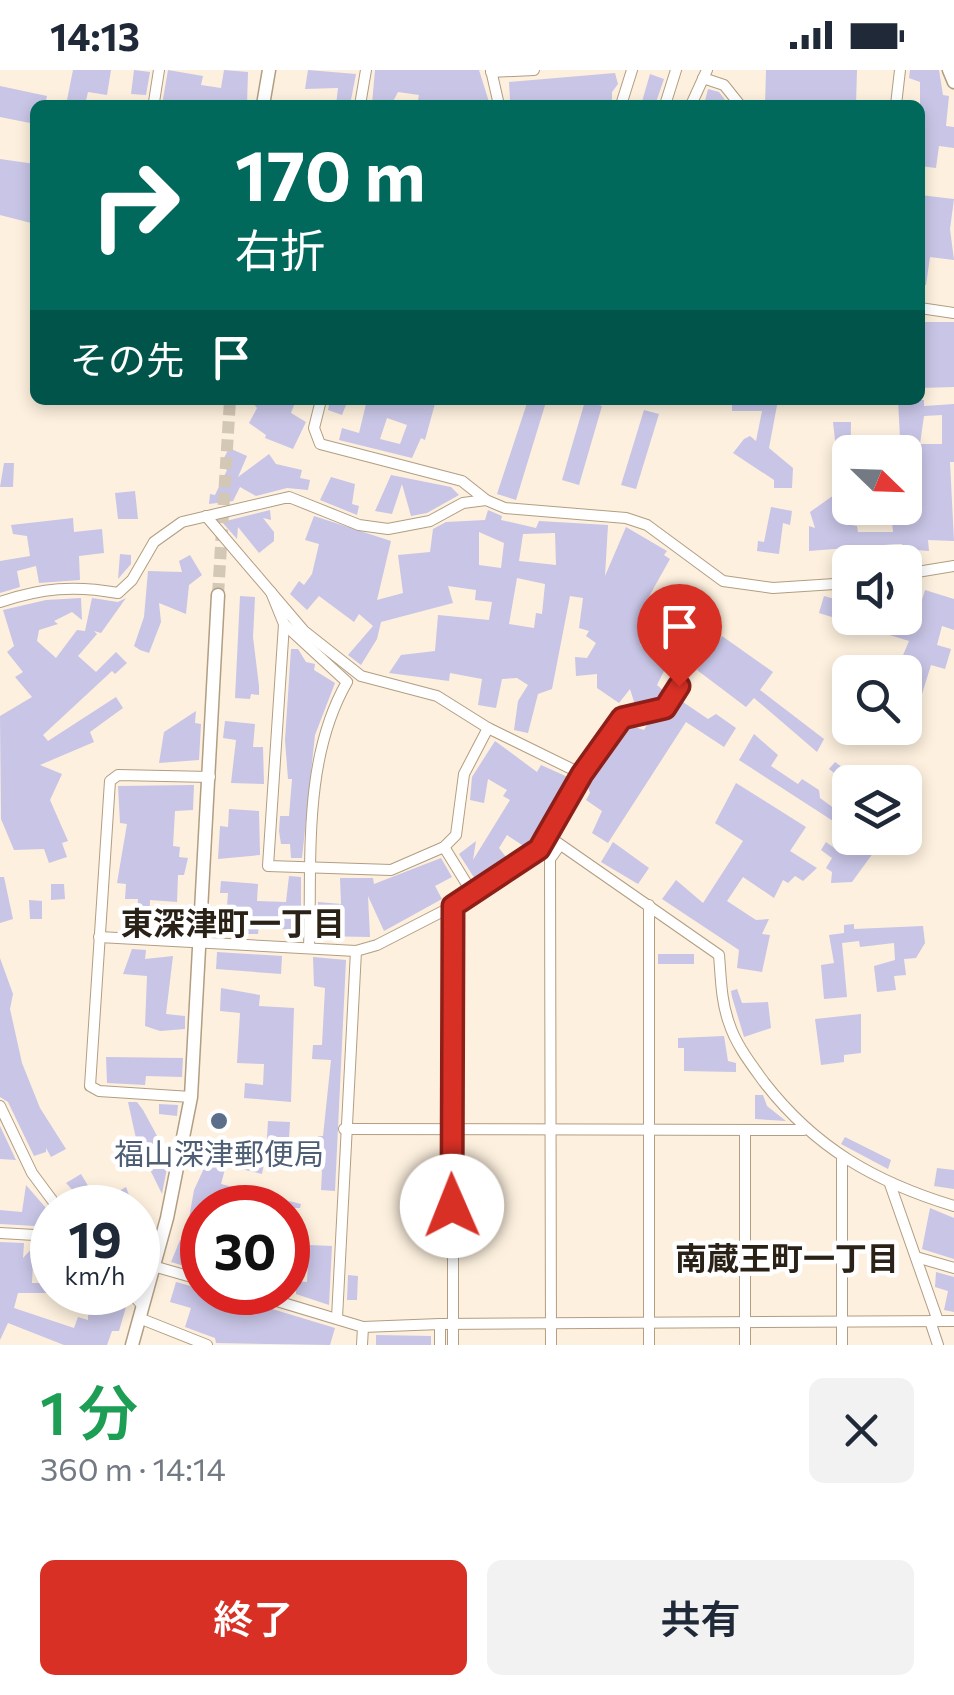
<!DOCTYPE html>
<html lang="ja">
<meta charset="utf-8">
<style>
body{margin:0;font-family:Commissioner,"Noto Sans JP",sans-serif;background:#f2f2f3;color:#1f2937;height:100vh;display:flex;flex-direction:column;font-size:38px;white-space:nowrap}
*{box-sizing:border-box;margin:0}
p{font-size:32px;color:#747a83}
.icon{flex:none;width:55px;height:55px;fill:none;stroke:currentColor;stroke-width:2;stroke-linecap:round;stroke-linejoin:round}
.map{position:relative;height:1275px;overflow:hidden}
.sheet{display:flex;flex-direction:column;background:#fff;flex:1}
.sheet>*{flex:none}
.hud{position:absolute;left:30px;top:30px;width:895px;height:305px;border-radius:15px;box-shadow:0 5px 15px #0003;background:#00695c;color:#fff;overflow:hidden}
.needle{width:65px;rotate:113deg}
.buttons{position:absolute;left:832px;top:365px;display:grid;gap:20px}
.buttons a{display:grid;place-items:center;width:90px;height:90px;border-radius:15px;background:#fff;box-shadow:0 5px 15px #0003;font-size:50px}
.speed{position:absolute;left:30px;top:1115px;display:flex;gap:20px;font-size:50px;font-weight:700;text-align:center}
.speed>*{display:grid;place-content:center;width:130px;height:130px;border-radius:50%;background:#fff;box-shadow:0 5px 15px #0003;line-height:1}
.speed small{font-size:25px;font-weight:400}
.speed .limit{border:15px solid #d22;background:#fff;color:#111}
.pin{position:absolute;display:grid;place-items:center;width:85px;height:85px;color:#fff;margin:-102px -42px;border-radius:50% 50% 50% 0;rotate:-45deg;box-shadow:0 0 10px #0007}
.pin .icon{rotate:45deg}
.me{position:absolute;width:110px;margin:-55px;rotate:359deg;stroke-linejoin:round;filter:drop-shadow(0 0 8px #0008)}
.turn{display:flex;align-items:center;gap:35px;height:210px;padding:0 40px;font-size:45px}
.turn .icon{width:130px;height:130px;stroke-width:2.5}
.turn b{display:block;font-size:70px;line-height:85px}
.then{display:flex;align-items:center;height:95px;padding:0 40px;background:#0003;gap:20px;font-size:38px}
.round{display:grid;place-items:center;flex:none;width:105px;height:105px;border-radius:15px;background:#f2f2f3}
.summary{display:flex;align-items:center;justify-content:space-between;height:170px;padding:0 40px}
h1{font-size:60px;font-weight:600;line-height:75px;color:#1e9e55}
.cta{display:flex;gap:20px;margin-top:auto;padding:20px 40px}
.cta a{flex:1;height:115px;border-radius:15px;background:#d93025;color:#fff;font-size:40px;font-weight:600;line-height:115px;text-align:center}
.cta a+a{background:#f2f2f3;color:#1f2937}
.status{display:flex;justify-content:space-between;align-items:center;height:70px;padding:0 50px;background:#fff;direction:ltr}
.status svg{height:28px;fill:currentColor}
.map>svg:first-child{display:block}
</style>
<div class="status"><b>14:13</b><svg viewBox="0 0 49 12"><path d="M0 12V9h3v3zM5 12V6h3v6zM10 12V3h3v9zM15 12V0h3v12zM26 1h20v11H26zM47 4h2v5h-2z"/></svg></div>
<div class="map">
<svg width="954" height="1275" viewBox="0 0 954 1275">
<rect width="100%" height="100%" fill="#fdf0de"/>
<g fill="#c8c5e6" fill-rule="evenodd">
<path d="M73,0H111L107,25L88,22L85,35H66Z"/>
<path d="M134,0L150,2L146,25L131,24Z"/>
<path d="M168,0L203,6L201,15L221,18L224,0L248,2L247,35H162Z"/>
<path d="M308,0L356,4L350,35H336L338,18L305,19Z"/>
<path d="M375,0H479L489,32L417,35L419,25L398,22L391,35L372,34Z"/>
<path d="M766,0H857L856,35H765Z"/>
<path d="M910,0H939L943,25L949,26L946,56L954,57V78L939,76L936,98L920,96V12L909,8Z"/>
<path d="M615,3L618,14L612,22V35H519L518,30H510L509,12Z"/>
<path d="M650,4L664,9L655,35H641Z"/>
<path d="M0,16L47,26L45,35H35V54L0,47Z"/>
<path d="M708,19L719,22L729,35H704Z"/>
<path d="M0,89L35,94V154L0,145Z"/>
<path d="M920,125L954,129L950,159L954,190L930,187L926,215H920Z"/>
<path d="M920,252H954V317L920,318Z"/>
<path d="M251,330H296L291,343L306,352L293,379L265,368L266,365L249,353L257,338Z"/>
<path d="M330,330H348L342,345L328,340Z"/>
<path d="M367,330H436L425,370L421,368L412,388L339,370L342,358L359,363ZM387,348L407,355L400,374L380,369Z"/>
<path d="M528,330L546,332L516,430L497,424Z"/>
<path d="M732,330H778L769,378L793,398L792,418H774V410L733,383L744,369L750,366L756,371L762,341H732Z"/>
<path d="M898,330H924V336L954,334V392H950L954,471L928,470L929,481L903,479L902,474H896L809,481V456L815,458L810,442L834,425L845,454L857,456L858,462H893L891,442L905,438V372L900,368ZM942,345V374H920L924,346Z"/>
<path d="M585,331L602,336L579,415L562,410Z"/>
<path d="M644,340L659,344L636,419L621,415Z"/>
<path d="M833,352H851L850,423L841,424Z"/>
<path d="M229,378L247,386L238,407L269,384L276,394L302,400L300,408L310,410L308,420L287,418L256,426L240,417L233,431L209,434L210,424L215,425L227,400L220,396Z"/>
<path d="M4,393H14L13,417H0Z"/>
<path d="M391,405L451,417L459,425L427,443L411,446L402,414L392,444L375,441Z"/>
<path d="M331,407L355,414L352,434L359,436L357,445L320,430Z"/>
<path d="M135,421L138,449H118L115,423Z"/>
<path d="M771,437L792,441L790,455L783,453L779,484L757,481L758,471L764,472Z"/>
<path d="M270,440L271,450L263,448L274,462V471L259,483L238,457L237,469L222,452Z"/>
<path d="M488,440L502,446L501,450L536,458L539,451L608,455L605,506L626,457L667,481L664,485L670,489L647,530L662,540L671,533L684,547L670,558L680,575L676,590L658,561L640,574L666,597L657,615L665,622L661,627L635,635L630,619L619,633L597,618V604L576,606L575,587L587,588L596,573L586,566L589,561L579,558L583,528L570,526L552,619L538,624L528,663L514,660L518,631L528,615L517,608L502,609L496,638L478,635L482,609L450,603L449,611L389,603L401,585L435,581L438,545L489,550L492,532L475,530L476,520L448,516L453,533L381,552L377,569L361,595L348,585L373,556L359,544L354,552L319,526L307,540L290,524L299,511L304,515L312,504L319,474L305,470L314,446L391,471L377,530L403,523L398,485L430,482L433,459L446,452L485,450ZM479,462L504,473L501,498L479,495ZM555,463L556,495L519,491L523,464ZM517,508L545,514L542,544L536,543L534,558L509,554Z"/>
<path d="M73,448L74,462L102,459L104,483L79,486L80,510L39,513L36,496L17,501L20,517L0,523V491L30,486L27,466L13,464L11,455Z"/>
<path d="M120,484L131,485V494L118,509Z"/>
<path d="M190,485L202,505L189,515L186,544L159,533L161,552L149,583L140,580L134,576L144,547L148,501L182,502L179,491Z"/>
<path d="M925,520L954,529V560L942,556L937,575L951,579L945,599L931,595L907,672L870,660L905,658V602H896L909,571L819,543L824,526L842,531L845,522H850V548H905V532L920,536Z"/>
<path d="M240,526L255,527L253,567L259,616V625L251,624L250,629L235,628Z"/>
<path d="M81,528L82,550L72,542L54,551L58,554L39,560L37,571L56,588L77,560L85,561L92,528L118,532L126,528L101,563L94,561L97,564L78,586L96,602L116,582L127,593L115,604L112,601L43,665L48,671L116,627L123,638L90,662L94,672L40,695L62,704L50,730L68,771L62,773L67,787L49,793L44,779L14,780L1,749L0,646L32,627L15,607L23,602L7,582L14,576L3,540L46,530Z"/>
<path d="M722,566L773,602L760,620L824,669L817,682L754,628L746,637L697,600Z"/>
<path d="M291,579H298L306,592L315,594L314,600L335,613L315,665L302,788H291L290,774H281L279,761L280,746H289L292,709H288L285,670Z"/>
<path d="M842,601L850,604V633L833,628Z"/>
<path d="M680,630L708,649L716,644L736,658L724,677L686,652L608,773L592,763L602,741L586,730L590,723L587,714L629,655L644,660L650,650L671,643Z"/>
<path d="M196,641L195,653L201,654L199,690L159,693L164,662Z"/>
<path d="M225,651L255,654L253,677H263L264,714L231,713L236,670L223,668Z"/>
<path d="M754,664L778,685L771,696L798,714L802,709L819,720L820,728L850,750V762L739,690Z"/>
<path d="M495,671L537,702L541,695L570,708L525,777L507,765L499,778L506,787L475,809L459,784L476,771L473,790L510,730L503,726L507,720L488,709L484,733L470,730L472,707Z"/>
<path d="M835,692L862,712H846L829,699Z"/>
<path d="M736,713L806,757L790,781L817,798L803,811L795,806L788,813L783,810L774,828L743,807L727,831L756,850L769,849L762,864L770,865L762,902L737,898L739,880L662,829L676,810L703,833L743,771L715,753Z"/>
<path d="M194,715L193,740L175,741L173,776L180,777L179,787L188,788L184,805H178L177,832L150,830L149,858H137L138,829H125L126,814L117,813L127,754L120,753L118,716Z"/>
<path d="M229,739L259,741L260,785L218,789L220,756L228,757Z"/>
<path d="M845,768H884L852,812L831,813L832,802L826,798L832,788L821,780L826,772L837,780Z"/>
<path d="M613,772L649,798L638,814L601,792Z"/>
<path d="M441,788L452,807L435,816L442,829L384,861L368,826L370,867L318,866V832L341,834L340,808H373L374,814Z"/>
<path d="M289,806L301,807V862L259,855L258,864H215V849H226L228,823H220L221,811L258,814L257,831L286,832Z"/>
<path d="M0,807H4L13,849L0,853Z"/>
<path d="M51,814H64L65,829L51,830Z"/>
<path d="M29,830L42,831V849H30Z"/>
<path d="M854,854V859L923,856L925,873L916,888L904,889L906,905L894,906L896,920L877,922L874,896L895,890L894,873L860,877L859,871L842,873L847,927L824,929L821,895L834,893L829,865L844,863V855Z"/>
<path d="M132,879L146,880L145,889L173,886L166,944L185,946V959L160,961L145,956L147,906L123,904Z"/>
<path d="M217,882L282,886L281,904L216,899Z"/>
<rect x="658" y="884" width="36" height="10"/>
<path d="M313,887L346,890L335,1121L321,1120L322,1101H317L315,1086L318,1066H323L331,990L312,989L313,975H322L325,918L314,916Z"/>
<path d="M0,888L13,924L10,939L22,993L40,1038L66,1079L51,1087L46,1078V1082L34,1086L8,1032L0,1027Z"/>
<path d="M221,918L260,925L259,936L294,938L291,1032L244,1028L245,1013L263,1015L264,994L237,993L240,943L220,941Z"/>
<path d="M737,919L742,933L768,932L771,958L744,967L732,927L731,921Z"/>
<path d="M861,944V983L844,985V992L821,995L815,949Z"/>
<path d="M724,966L728,991L736,993V1002L684,1001V978H678V968Z"/>
<path d="M106,987L183,988L182,1007L146,1006L145,1015L107,1013Z"/>
<path d="M755,1025H763L767,1036L786,1051L755,1049Z"/>
<path d="M128,1032H137L143,1040L169,1088L162,1124L137,1073Z"/>
<path d="M159,1034L178,1035L177,1046L159,1044Z"/>
<path d="M268,1051L290,1052L288,1083L266,1084Z"/>
<path d="M0,1056L16,1090L0,1089Z"/>
<path d="M845,1067L891,1090L888,1099L841,1074Z"/>
<path d="M233,1080L265,1088L262,1104L229,1096Z"/>
<path d="M206,1094L225,1099L221,1114L301,1134L300,1138H202V1199H194L171,1192L180,1170L185,1171L194,1120Z"/>
<path d="M937,1098L954,1100V1119L934,1116Z"/>
<path d="M81,1104L93,1124L82,1130L66,1113Z"/>
<path d="M26,1115L52,1145V1157L0,1154V1140L22,1142Z"/>
<path d="M126,1117L129,1125L136,1138H118L110,1126Z"/>
<path d="M930,1138L954,1148V1189L922,1179Z"/>
<path d="M0,1172L24,1173L23,1188L36,1174L52,1175V1191L33,1190L32,1213H52V1223H18L14,1238L74,1258L78,1247L88,1250V1239H96L97,1222H121L126,1237L119,1261H112L107,1275H64L8,1253L0,1270Z"/>
<path d="M309,1175L332,1176L329,1235L296,1224V1211L307,1212Z"/>
<path d="M936,1202L954,1207V1242L944,1240L948,1221L935,1217Z"/>
<path d="M348,1205L358,1206L357,1230H347Z"/>
<path d="M176,1212L213,1222L210,1232L255,1245L259,1235L335,1258L330,1275L216,1273L215,1268L185,1257L191,1238L170,1232Z"/>
<path d="M376,1265L431,1266V1275H376Z"/>
</g>
<g fill="none" stroke-linecap="round" stroke-linejoin="round">
<path stroke="#d3c7b6" stroke-width="12" stroke-dasharray="12 6" stroke-linecap="butt" d="M218,525L230,330"/>
<defs>
<g id="minor">
<path d="M491,0L499,35"/>
<path d="M491,2L534,0"/>
<path d="M703,8L724,15L740,35"/>
<path d="M154,32L159,0"/>
<path d="M360,35L366,0"/>
<path d="M621,35L632,0"/>
<path d="M665,35L676,0"/>
<path d="M691,35L707,0"/>
<path d="M896,35L900,0"/>
<path d="M920,238L954,243"/>
<path d="M321,330L314,358L320,374L462,411L486,430"/>
<path d="M206,446L304,561L361,606L437,626L488,658L582,704"/>
<path d="M905,504L954,496"/>
<path d="M271,522L284,554L268,796L391,800L444,777L456,765L464,704L488,658"/>
<path d="M0,532C42,518 74,515 118,523L132,510L154,472L182,452L289,427L359,455L388,459L430,451L463,433L486,430L505,438L626,448L647,455L723,511L773,518L850,513"/>
<path d="M284,554L347,612C302,690 312,791 309,878"/>
<path d="M548,766L719,885C721,908 721,931 729,953C736,975 751,994 764,1012C815,1078 875,1112 954,1136"/>
<path d="M444,777L473,824"/>
<path d="M99,867L356,881L377,875L453,836L539,779L582,704L622,648L665,637L679,616"/>
<path d="M191,1027L99,1021L90,1016L110,711L118,705L210,707"/>
<path d="M0,1036L32,1103L58,1138"/>
<path d="M344,1059L804,1060"/>
<path d="M745,1060V1275"/>
<path d="M890,1114L938,1251"/>
<path d="M0,1163L52,1166"/>
<path d="M916,1187L954,1198"/>
<path d="M153,1196L202,1210"/>
<path d="M130,1222L142,1235"/>
<path d="M247,1222L363,1257L440,1254V1275"/>
<path d="M139,1248L207,1275"/>
<path d="M337,1248L356,881"/>
<path d="M930,1251L938,1275"/>
<path d="M440,1254L954,1251"/>
<path d="M362,1275L363,1257"/>
<path d="M453,1275V836"/>
<path d="M551,1275L550,789L560,775"/>
<path d="M649,1275V835"/>
<path d="M842,1275V1089"/>
</g>
<g id="tertiary">
<path d="M949,0L954,12"/>
<path d="M263,35L269,0"/>
<path d="M132,1275L167,1148L191,1027L218,525"/>
</g>
</defs>
<use href="#minor" stroke="#b29e82" stroke-width="12"/>
<use href="#tertiary" stroke="#b29e82" stroke-width="15"/>
<use href="#minor" stroke="#fff" stroke-width="10"/>
<use href="#tertiary" stroke="#fff" stroke-width="12"/>
</g>
<g fill="none" stroke-linecap="round" stroke-linejoin="round">
<defs>
<path id="route" d="M452,1136L453,836L539,779L582,704L622,648L665,638L679,616"/>
</defs>
<use href="#route" stroke="#8d1f18" stroke-width="25"/>
<use href="#route" stroke="#d93025" stroke-width="18"/>
</g>
<circle fill="#5c6f8a" stroke="#fff" stroke-width="4" cx="219" cy="1051" r="10"/>
<g text-anchor="middle" stroke-width="9" stroke-linejoin="round" paint-order="stroke">
<g font-size="30" fill="#4e5e75" stroke="#fff">
<text x="219" y="1095">福山深津郵便局</text>
</g>
<g font-size="32" font-weight="bold" fill="#2a2217" stroke="#fff">
<text x="233" y="865">東深津町一丁目</text>
<text x="787" y="1200">南蔵王町一丁目</text>
</g>
</g>
</svg>
<div class="buttons">
<a><svg class="needle" viewBox="-14 -14 28 28"><path d="M0-13l5 13h-10z" fill="#e53935"/><path d="M0 13l5-13h-10z" fill="#747a83"/></svg></a>
<a><svg class="icon" aria-label="sound" viewBox="0 0 24 24"><path d="M4 9h4l5-4v14l-5-4H4zM17 9q2 3 0 6"/></svg></a>
<a><svg class="icon" aria-label="search" viewBox="0 0 24 24"><circle cx="10" cy="10" r="6"/><path d="M15 15l6 6"/></svg></a>
<a><svg class="icon" aria-label="layers" viewBox="0 0 24 24"><path d="M12 4l9 5-9 5-9-5zM3 14l9 5 9-5"/></svg></a>
</div>
<div class="speed"><div>19<small>km/h</small></div><div class="limit">30</div></div>
<div class="pin" style="left:679px;top:616px;background:#d93025"><svg class="icon" aria-label="arrive" viewBox="0 0 24 24"><path d="M6 21V4h12l-3 4 3 4H6"/></svg></div>
<svg class="me" style="left:452px;top:1136px" viewBox="-20 -20 40 40"><circle r="19" fill="#fff"/><path d="M0-13L10 11 0 6-10 11z" fill="#d93025"/></svg>
<div class="hud">
<div class="turn"><svg class="icon" aria-label="right" viewBox="0 0 24 24"><path d="M7 20v-9h11M14 6l5 5-5 5"/></svg><div><b>170 m</b>右折</div></div>
<div class="then">その先<svg class="icon" aria-label="arrive" viewBox="0 0 24 24"><path d="M6 21V4h12l-3 4 3 4H6"/></svg></div>
</div>
</div>
<section class="sheet">
<div class="summary"><div><h1>1 分</h1><p>360 m · 14:14</p></div><a class="round"><svg class="icon" aria-label="close" viewBox="0 0 24 24"><path d="M6 6l12 12M18 6L6 18"/></svg></a></div>
<div class="cta"><a>終了</a><a>共有</a></div>
</section>
